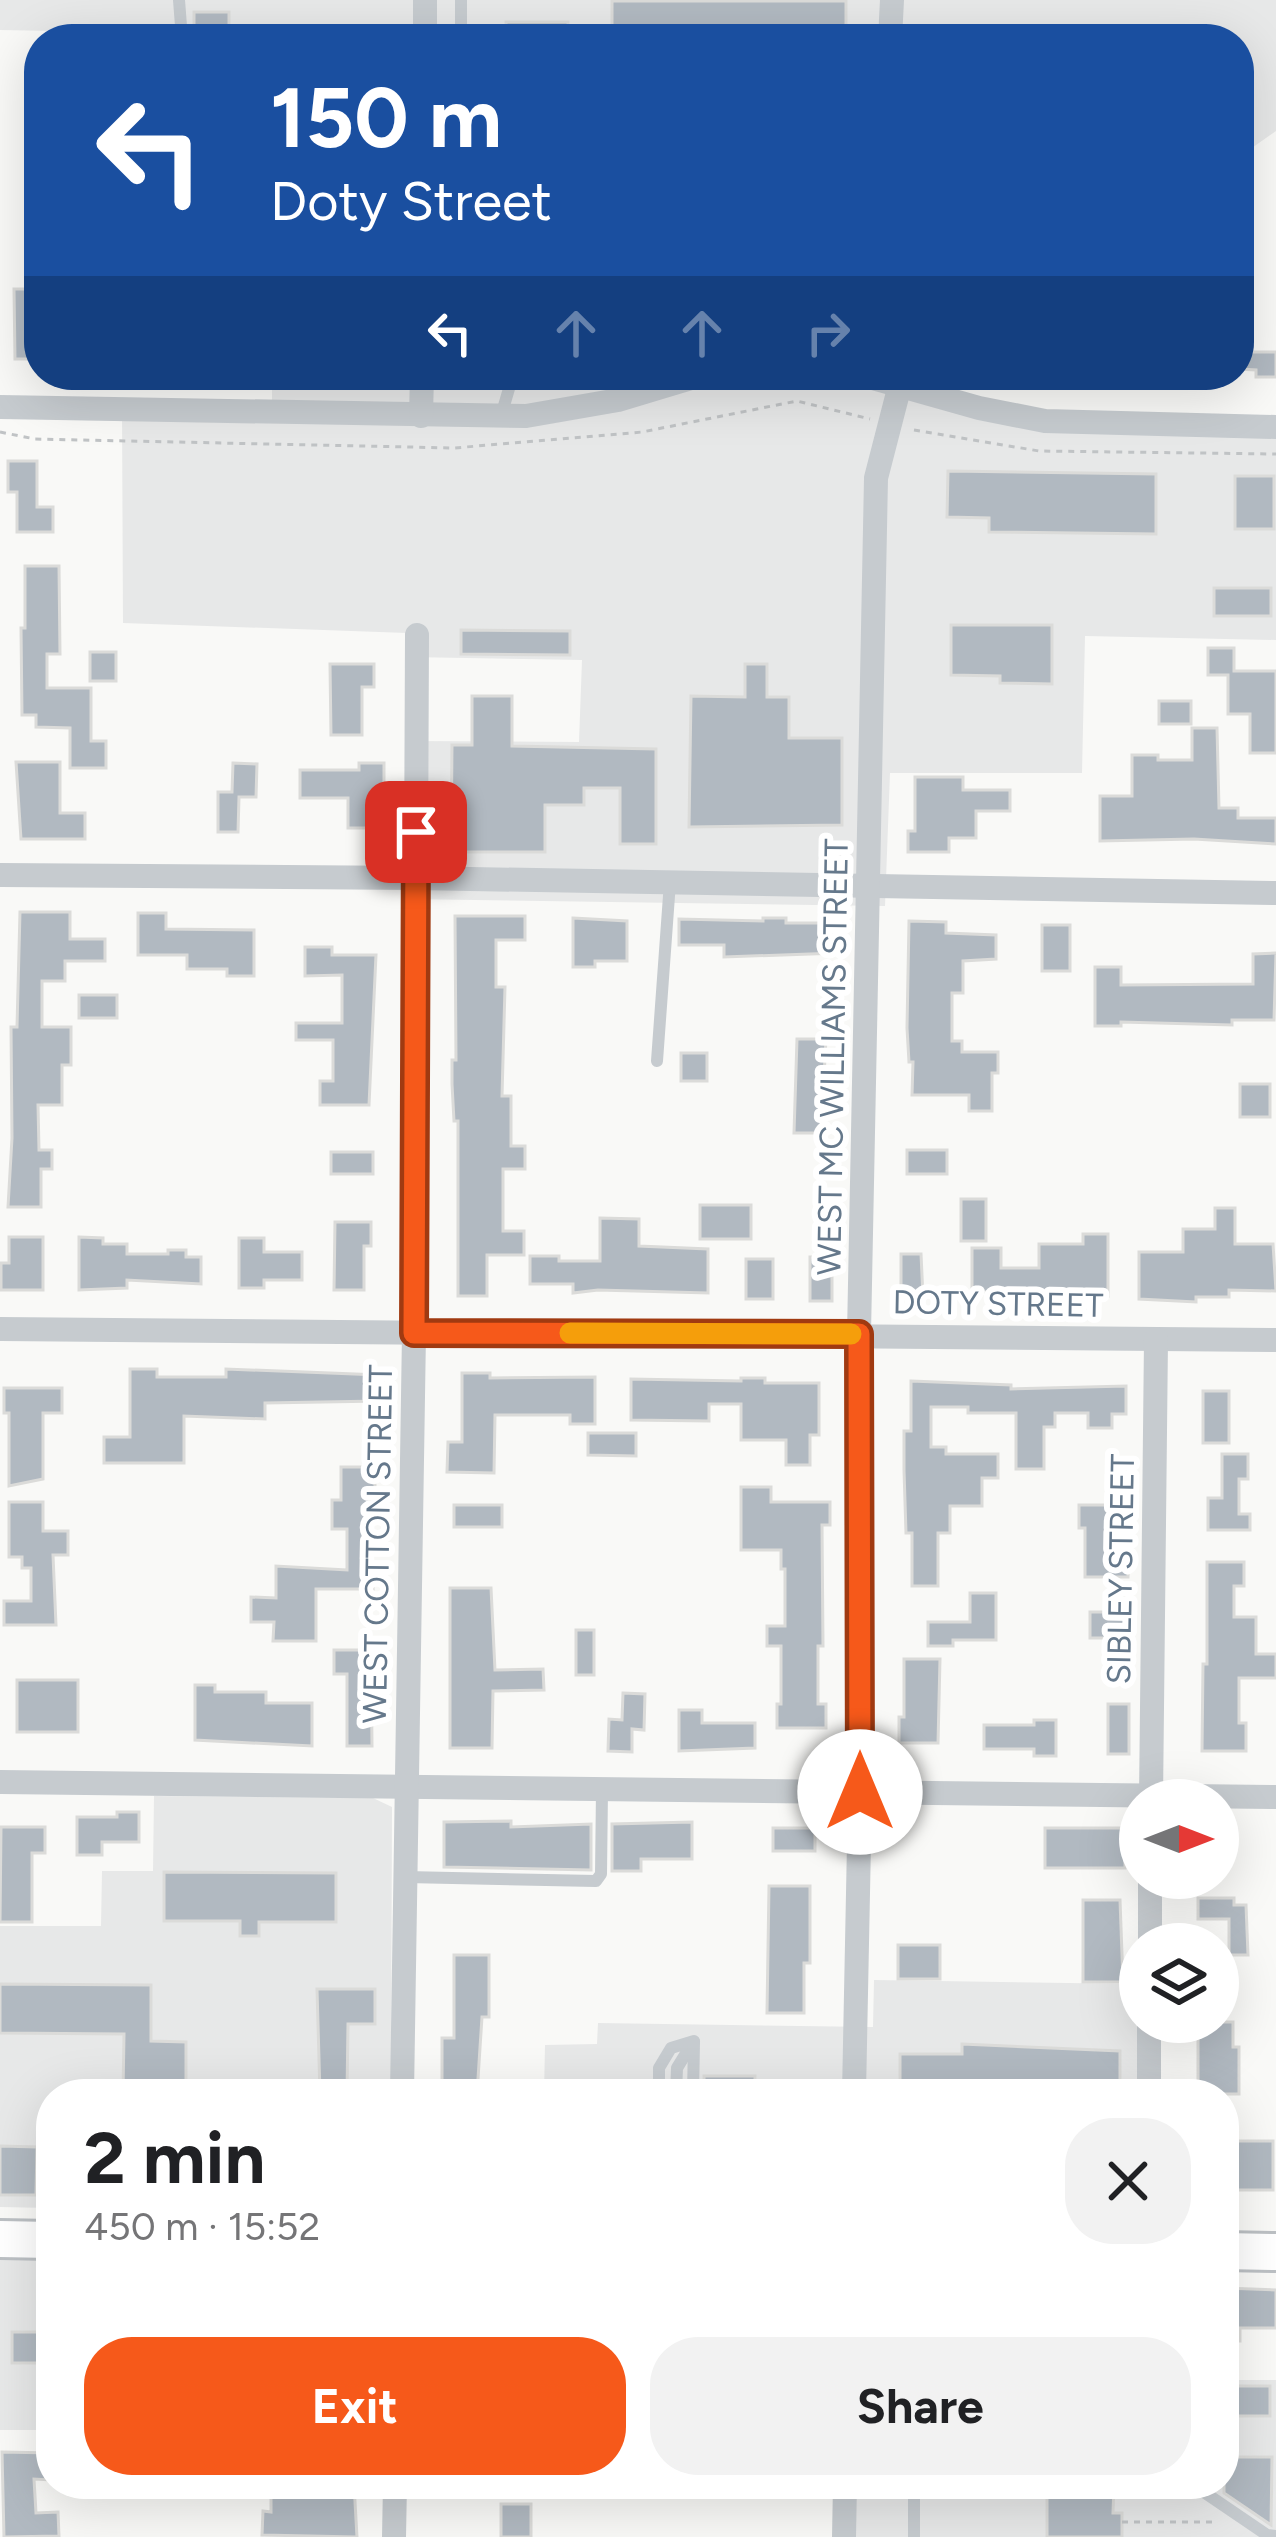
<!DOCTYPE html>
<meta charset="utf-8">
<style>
body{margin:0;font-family:Figtree,sans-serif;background:#f2f2f2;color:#202124;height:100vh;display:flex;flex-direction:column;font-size:45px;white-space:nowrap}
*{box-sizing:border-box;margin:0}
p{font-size:39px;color:#757577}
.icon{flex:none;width:66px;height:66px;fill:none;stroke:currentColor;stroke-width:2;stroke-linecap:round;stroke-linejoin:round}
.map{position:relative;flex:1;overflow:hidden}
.drawer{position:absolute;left:36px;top:2079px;width:1203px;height:420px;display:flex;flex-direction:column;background:#fff;border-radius:48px;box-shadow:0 12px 48px #0002}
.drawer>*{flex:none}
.top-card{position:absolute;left:24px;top:24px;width:1230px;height:366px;border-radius:48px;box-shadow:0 12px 48px #0002;background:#1a4fa0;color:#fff;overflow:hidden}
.needle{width:78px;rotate:90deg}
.tools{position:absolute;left:1119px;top:1779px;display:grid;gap:24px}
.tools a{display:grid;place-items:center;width:120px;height:120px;border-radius:50%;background:#fff;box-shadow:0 12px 48px #0002;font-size:60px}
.pin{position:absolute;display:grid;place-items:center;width:102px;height:102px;color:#fff;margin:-51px;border-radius:24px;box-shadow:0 6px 18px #0006}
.me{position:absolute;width:132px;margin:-66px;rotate:0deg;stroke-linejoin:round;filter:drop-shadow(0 0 9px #0008)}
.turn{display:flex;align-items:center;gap:42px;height:252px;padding:0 48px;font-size:54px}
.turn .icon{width:156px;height:156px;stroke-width:2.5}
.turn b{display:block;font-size:84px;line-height:102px}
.lanes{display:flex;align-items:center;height:114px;padding:0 48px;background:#0003;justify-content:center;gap:60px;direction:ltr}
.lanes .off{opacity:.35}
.round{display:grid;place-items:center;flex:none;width:126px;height:126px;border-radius:48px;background:#f2f2f2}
.overview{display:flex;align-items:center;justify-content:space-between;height:204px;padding:0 48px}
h1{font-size:72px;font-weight:700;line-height:90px}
.cta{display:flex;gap:24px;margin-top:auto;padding:24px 48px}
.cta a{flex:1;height:138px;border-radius:48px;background:#f6591a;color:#fff;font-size:48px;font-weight:700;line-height:138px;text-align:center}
.cta a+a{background:#f2f2f2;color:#202124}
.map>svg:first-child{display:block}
</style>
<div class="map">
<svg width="1276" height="2537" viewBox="0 0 1276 2537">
<rect width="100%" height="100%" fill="#f9f9f7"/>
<g fill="#e7e8e8">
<path d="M0,0H1276V131L1239,157V39H109L108,32L0,30Z"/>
<path d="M272,375H881L979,408L1276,427V640L1085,636L1082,773H890L885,906L405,899L408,741L579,742L582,660L408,657L407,633L123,623L122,410L272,412Z"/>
<path d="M154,1796L373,1798L392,1807L391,2094H51V2208L0,2207V1926H101L102,1871H153Z"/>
<path d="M874,1980L1137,1984V2094H544L545,2045L597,2044L598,2023L873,2027Z"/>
<path d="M0,2259L51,2260V2430H0Z"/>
<path d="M1224,2380H1276V2537H844L845,2484H1224Z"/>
</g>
<g fill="#b1b9c1" stroke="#dbdbd9" stroke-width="3">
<path d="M612,1H846V39L612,38Z"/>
<rect x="194" y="12" width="35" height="27"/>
<rect x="506" y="22" width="62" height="17"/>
<path d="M14,289H39V359H15Z"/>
<path d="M1239,352H1276V377H1256V370L1239,369Z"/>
<path d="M8,461H37V507H53V532H17V492H8Z"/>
<path d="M948,471L1156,474V534L989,532V518L947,517Z"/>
<rect x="1235" y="476" width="39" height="53"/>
<path d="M25,566H59L60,654H47V688H91V741H106V768H70V728L36,727V715H22L21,628H25Z"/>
<rect x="1214" y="588" width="57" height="28"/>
<path d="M951,625H1052V684L1000,683V676L951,675Z"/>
<path d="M461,630L570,631V655L461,654Z"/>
<path d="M1208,648H1234V671H1276V753H1250V714H1228V675H1208Z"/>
<rect x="90" y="652" width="26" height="29"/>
<path d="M330,664H374V687H362V735H331Z"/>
<path d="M745,664H767V697H789V738H842V825L689,827L691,696L745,697Z"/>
<path d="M472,696H512V746L656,749V844H620V788H584V805H545V852H451L452,745H472Z"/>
<rect x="1159" y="701" width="32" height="23"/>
<path d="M1192,728H1217L1219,808H1238V818H1276V844L1194,839L1100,841V796H1132V755H1158V760H1192Z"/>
<path d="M16,762H60V813H85V839H21Z"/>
<path d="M233,763L257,764L256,797H239L238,832H218V792H232Z"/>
<path d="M359,763H384V828H348V798H300V770H359Z"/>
<path d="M915,777H963V790H1010V811H976V838H949V852H908V831H915Z"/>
<path d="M20,912H70V939H105V961H65V981H42V1027H71V1065H62V1105H38L39,1150H52V1169H41V1207H8L12,1138L11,1027H17Z"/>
<path d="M138,913H166V929L254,930V976H227V969H187V955H138Z"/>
<path d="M455,916H525V940H496V987H505L502,1096H511V1146H525V1169H503V1231H524V1255H487V1296H458V1121H454L452,1084V1060H456Z"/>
<path d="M573,918L627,921V961H595V967H573Z"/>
<path d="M763,918H786V923H837V953L724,957V945H679V919L763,921Z"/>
<path d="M909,921L946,922V933L996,935V959L963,961V993H952V1041H962V1052H998V1073H992V1111H969V1095H912L913,1062H909L907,1028Z"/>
<rect x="1042" y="925" width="28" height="46"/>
<path d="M305,947H332V955H376L369,1105H320V1081H333V1040H296V1023H342V975L305,976Z"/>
<path d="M1276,953L1274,1020H1232V1025L1121,1022V1026H1095V967H1121V985L1253,984V954Z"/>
<rect x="79" y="995" width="38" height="23"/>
<path d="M797,1039H826L821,1133H794Z"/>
<rect x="681" y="1053" width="26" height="28"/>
<rect x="1240" y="1084" width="30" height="33"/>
<rect x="907" y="1150" width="40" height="24"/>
<rect x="331" y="1152" width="42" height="22"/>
<rect x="961" y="1199" width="25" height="42"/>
<rect x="700" y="1205" width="51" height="34"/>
<path d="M1215,1208H1235V1244H1273L1276,1291L1229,1290V1297H1196V1302L1139,1299V1252H1183V1229H1215Z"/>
<path d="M600,1218L639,1219V1246L708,1249V1293L598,1290L573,1293V1284H530V1256H559V1261H600Z"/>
<path d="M335,1222H371V1246H364V1290H334Z"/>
<path d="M1083,1234H1108V1296L1026,1298V1292H972V1248H1001V1268H1039V1244H1083Z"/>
<path d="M9,1237H43V1290H1V1263H9Z"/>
<path d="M79,1237L103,1238V1244H127V1254H168V1250H186V1257H201V1284L127,1280V1288L79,1290Z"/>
<path d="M239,1238H264V1252H302V1280H264V1288H239Z"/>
<path d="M901,1254H921L923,1297H901Z"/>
<rect x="810" y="1257" width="22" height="44"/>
<rect x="746" y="1259" width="27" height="40"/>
<path d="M130,1369H157V1377H226V1369L379,1375V1401L265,1403V1419L184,1416V1463H104V1437H130Z"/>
<path d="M462,1373H490V1378L595,1377V1424H570V1415H495L494,1473L447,1472L448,1442H462Z"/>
<path d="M741,1378H765V1383H819V1435H810V1465H786V1440H741V1404H709V1421L631,1420V1379L741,1381Z"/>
<path d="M911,1381L1011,1385V1389L1126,1386V1414H1112V1428H1088V1413H1055V1427H1044V1469H1016V1413H968V1407H931V1447H946V1454H998V1478H982V1506H950V1533H938V1586H912V1533H906L904,1470V1431H911Z"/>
<path d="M4,1388H62V1413H43V1479L9,1486V1413H4Z"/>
<rect x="1203" y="1391" width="26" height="52"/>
<path d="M588,1433H636V1456L588,1455Z"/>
<path d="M1222,1454H1248V1479H1239V1514H1250V1530H1208V1498H1222Z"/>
<path d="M341,1467H375V1490H369L373,1589H316V1641H273L274,1622H251V1597L276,1598V1566L347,1570V1529H332V1500H341Z"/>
<path d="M741,1487H771V1502H830V1525H822L823,1646H818V1704H826V1728H777V1704H781V1646H767V1626H785V1569H781V1550H741Z"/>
<path d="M9,1502H43V1531H68V1555H53L56,1625H4V1601H31V1568H22V1557H9Z"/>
<rect x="454" y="1505" width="48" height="22"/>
<path d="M1079,1505H1131L1128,1577H1085V1528H1079Z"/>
<path d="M1207,1562H1244V1586H1234V1617H1256V1654H1276V1678H1239V1723H1246V1751H1202L1203,1664H1207Z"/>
<path d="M450,1588H491L495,1670L543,1669L544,1690L493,1691L492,1748H450Z"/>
<path d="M970,1593H996V1640H953V1646H928V1622H970Z"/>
<rect x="1090" y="1612" width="35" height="26"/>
<rect x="576" y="1630" width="18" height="45"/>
<path d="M334,1650H371L372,1746H347V1674H334Z"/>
<path d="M904,1659H940L938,1743H899V1717H904Z"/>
<rect x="17" y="1680" width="61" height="52"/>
<path d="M195,1685H215V1692H266V1703H312V1746L195,1740Z"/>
<path d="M623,1693L645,1694L644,1730L632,1729V1752L608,1751L609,1719L622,1720Z"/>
<rect x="1108" y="1704" width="21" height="50"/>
<path d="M679,1710H702V1723H755V1748L679,1751Z"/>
<path d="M1034,1720H1056V1756H1034V1749H984V1725H1034Z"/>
<path d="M117,1812H139V1842H102V1855H77V1817H117Z"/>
<path d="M511,1821V1827L591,1824V1870L444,1867V1822Z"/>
<path d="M692,1822V1859H641V1871H612V1824Z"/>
<path d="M1,1827H45V1853H32V1922H0Z"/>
<rect x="773" y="1828" width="42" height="23"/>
<rect x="1045" y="1828" width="80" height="40"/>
<path d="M164,1872L336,1873V1922H259V1936H240V1921H164Z"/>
<path d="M769,1886H810V1963H804V2013H767Z"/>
<path d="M1198,1898H1234V1905H1246L1248,1955H1229V1919H1198Z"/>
<path d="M1083,1900H1120L1123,1982H1083Z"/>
<rect x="898" y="1945" width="42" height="34"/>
<path d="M454,1955H489V2017H482L477,2094H442V2038H454Z"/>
<path d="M0,1984L151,1985V2041L186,2042V2094H123L124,2034L0,2033Z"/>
<path d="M317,1989H375V2024H348L347,2094H320Z"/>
<path d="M1198,2022H1233V2047H1239V2094H1198Z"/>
<path d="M962,2044L1120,2051V2084H1076V2094L900,2091V2054H962Z"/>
<rect x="704" y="2076" width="51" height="18"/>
<rect x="1224" y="2141" width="49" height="49"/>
<path d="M0,2146L37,2147L36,2195H0Z"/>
<path d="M1224,2288L1276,2290V2328H1240V2341H1224Z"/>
<rect x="12" y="2332" width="39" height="31"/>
<rect x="1229" y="2386" width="41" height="30"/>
<path d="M2,2452L51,2453V2480L34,2479L36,2513L58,2512L59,2536L4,2537Z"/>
<path d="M1224,2457H1272L1271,2525L1224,2493Z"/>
<path d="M322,2484H354L357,2537L262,2535L263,2511L271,2512V2488H322Z"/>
<path d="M1047,2484H1114L1113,2513H1122V2537H1047Z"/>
<rect x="501" y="2504" width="30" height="33"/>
</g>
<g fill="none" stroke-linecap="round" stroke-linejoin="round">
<defs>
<g id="primary">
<path d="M0,2239L51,2240"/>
<path d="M1224,2251L1276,2252"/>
</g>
</defs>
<use href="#primary" stroke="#bcc0c4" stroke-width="42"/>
<g stroke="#c0c3c5" stroke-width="3" stroke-dasharray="6 6" stroke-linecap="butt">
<path d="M914,430L1039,451L1276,454"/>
<path d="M0,432L35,439L454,448L642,432L797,401L870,419"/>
<path d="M1122,2522H1216"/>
</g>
<g stroke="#c6cbcf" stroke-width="12">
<path d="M179,0L182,39"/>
<path d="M461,0V39"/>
<path d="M615,375L618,400"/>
<path d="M501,416L513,375"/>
<path d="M657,1061L670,882"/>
<path d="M406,1877L596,1881L601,1874L602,1790"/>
<path d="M659,2094V2068L671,2048L694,2041"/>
<path d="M676,2094L677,2068L693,2042"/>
<path d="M693,2094L694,2042"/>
<path d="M1192,2484L1267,2535L1276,2536"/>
<path d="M914,2537V2484"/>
</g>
<g stroke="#c6cbcf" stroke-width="24">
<path d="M425,39V0"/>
<path d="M890,39L892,0"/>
<path d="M862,375L979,408L1045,421L1276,427"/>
<path d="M0,407L526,416L618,400L701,375"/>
<path d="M421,416L422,375"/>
<path d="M0,875L416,878L1276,893"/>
<path d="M0,1329L1276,1340"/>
<path d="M0,1782L1276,1797"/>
<path d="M1151,1800L1156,1339"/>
<path d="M1150,1944V1878"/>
<path d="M402,2094L414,1333L417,635"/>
<path d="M854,2094L860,1793L859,1334L876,478L900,385"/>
<path d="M1149,2094V2022"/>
<path d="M394,2537L395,2484"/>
<path d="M844,2537L845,2484"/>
</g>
<use href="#primary" stroke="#fff" stroke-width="36"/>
</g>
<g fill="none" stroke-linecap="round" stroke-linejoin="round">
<defs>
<path id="route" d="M416,832L414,1333L859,1334L860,1792"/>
</defs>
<use href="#route" stroke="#a03a11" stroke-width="30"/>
<use href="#route" stroke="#f6591a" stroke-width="21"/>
<path stroke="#f59e0b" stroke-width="21" d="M570,1333L851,1334"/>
</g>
<g text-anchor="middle" stroke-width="12" stroke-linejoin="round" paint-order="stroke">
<g font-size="33" fill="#65788b" stroke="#fff">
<text transform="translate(832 1057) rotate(-89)" y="12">WEST MC WILLIAMS STREET</text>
<text transform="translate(998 1303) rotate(1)" y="12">DOTY STREET</text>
<text transform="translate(377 1544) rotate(-89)" y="12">WEST COTTON STREET</text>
<text transform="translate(1120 1569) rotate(-89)" y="12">SIBLEY STREET</text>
</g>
</g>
</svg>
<div class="tools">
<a><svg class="needle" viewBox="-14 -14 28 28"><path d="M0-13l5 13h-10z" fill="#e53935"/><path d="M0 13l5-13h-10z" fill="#757577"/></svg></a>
<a><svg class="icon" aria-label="layers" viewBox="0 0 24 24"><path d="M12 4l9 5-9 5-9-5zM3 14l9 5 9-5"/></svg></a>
</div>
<div class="pin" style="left:416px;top:832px;background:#d93025"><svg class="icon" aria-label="arrive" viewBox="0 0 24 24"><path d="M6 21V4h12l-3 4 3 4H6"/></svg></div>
<svg class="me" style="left:860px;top:1792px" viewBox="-20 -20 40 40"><circle r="19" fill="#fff"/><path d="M0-13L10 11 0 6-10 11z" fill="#f6591a"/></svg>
<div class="top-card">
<div class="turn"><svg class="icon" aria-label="left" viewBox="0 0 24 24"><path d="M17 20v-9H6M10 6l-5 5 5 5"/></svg><div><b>150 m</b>Doty Street</div></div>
<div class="lanes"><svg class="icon" aria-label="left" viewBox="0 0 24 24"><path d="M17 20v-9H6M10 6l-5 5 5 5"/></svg><svg class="icon off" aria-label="ahead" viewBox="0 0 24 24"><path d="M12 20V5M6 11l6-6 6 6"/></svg><svg class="icon off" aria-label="ahead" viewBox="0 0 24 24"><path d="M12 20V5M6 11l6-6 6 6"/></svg><svg class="icon off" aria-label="right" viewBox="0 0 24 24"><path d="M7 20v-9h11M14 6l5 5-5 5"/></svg></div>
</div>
<section class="drawer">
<div class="overview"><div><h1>2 min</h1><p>450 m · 15:52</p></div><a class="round"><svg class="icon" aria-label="close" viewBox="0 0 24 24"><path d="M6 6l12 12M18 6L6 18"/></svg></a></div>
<div class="cta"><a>Exit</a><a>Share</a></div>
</section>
</div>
